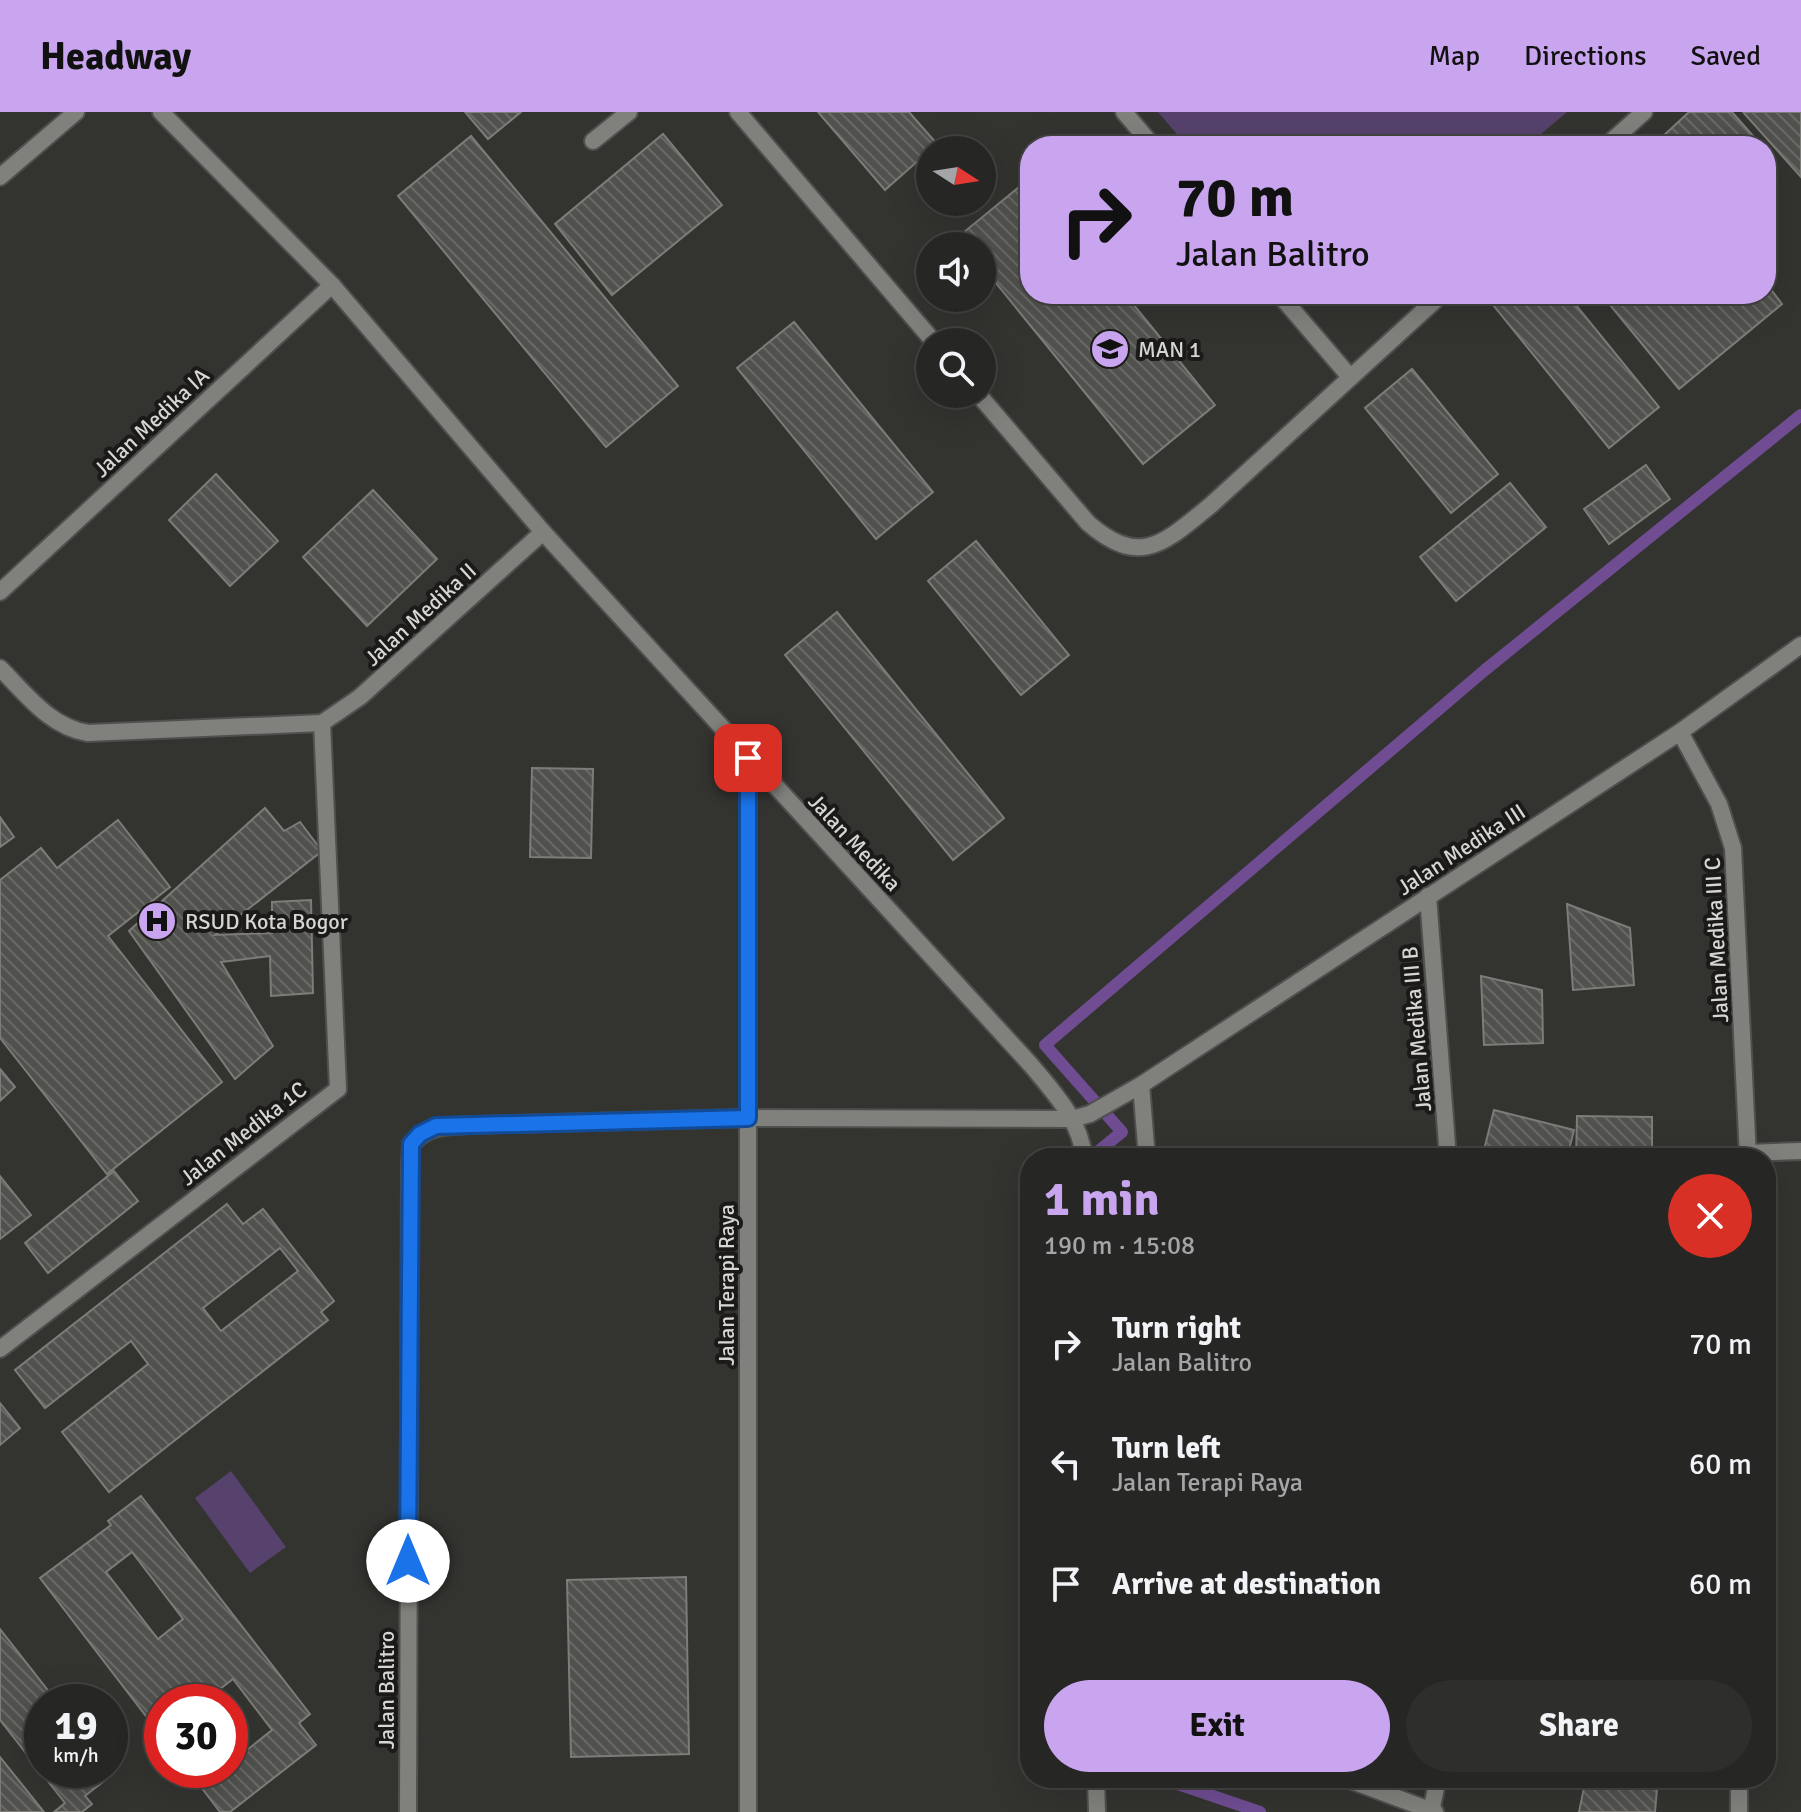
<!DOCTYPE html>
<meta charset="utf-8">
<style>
body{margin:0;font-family:Signika,sans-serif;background:#2e2e2c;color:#f1f3f6;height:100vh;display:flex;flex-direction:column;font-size:30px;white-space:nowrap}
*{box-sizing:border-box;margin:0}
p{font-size:26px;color:#a4a5a6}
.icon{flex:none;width:44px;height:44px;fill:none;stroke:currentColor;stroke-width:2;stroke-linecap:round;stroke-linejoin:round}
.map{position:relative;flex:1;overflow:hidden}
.drawer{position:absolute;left:1020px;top:1036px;width:756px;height:640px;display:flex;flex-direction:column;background:#262624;border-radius:32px;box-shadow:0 8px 32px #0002,0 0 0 2px #424341}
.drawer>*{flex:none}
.guide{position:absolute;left:1020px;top:24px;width:756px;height:168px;border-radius:32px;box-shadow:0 8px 32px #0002,0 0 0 2px #424341;background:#c8a5ee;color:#111;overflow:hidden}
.needle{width:52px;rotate:102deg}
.controls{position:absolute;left:916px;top:24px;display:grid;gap:16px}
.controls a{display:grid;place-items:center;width:80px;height:80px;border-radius:50%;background:#262624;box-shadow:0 8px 32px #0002,0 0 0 2px #424341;font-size:40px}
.speed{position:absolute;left:24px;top:1572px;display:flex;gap:16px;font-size:40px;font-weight:700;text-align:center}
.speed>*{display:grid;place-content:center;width:104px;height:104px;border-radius:50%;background:#262624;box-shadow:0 8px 32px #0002,0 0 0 2px #424341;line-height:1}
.speed small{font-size:20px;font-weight:400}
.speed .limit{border:12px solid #d22;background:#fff;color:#111}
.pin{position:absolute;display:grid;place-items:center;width:68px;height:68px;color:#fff;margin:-34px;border-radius:16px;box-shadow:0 4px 12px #0006}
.me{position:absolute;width:88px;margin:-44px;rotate:0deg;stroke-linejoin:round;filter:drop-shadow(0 0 6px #0008)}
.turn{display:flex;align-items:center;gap:28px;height:168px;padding:0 24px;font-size:36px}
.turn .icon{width:104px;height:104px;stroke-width:2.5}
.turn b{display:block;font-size:56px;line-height:68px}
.round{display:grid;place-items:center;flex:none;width:84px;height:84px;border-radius:42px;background:#2e2e2c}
.overview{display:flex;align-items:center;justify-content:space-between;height:136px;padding:0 24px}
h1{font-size:48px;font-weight:700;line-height:60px;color:#c8a5ee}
.cta{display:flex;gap:16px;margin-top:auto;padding:16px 24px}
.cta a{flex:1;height:92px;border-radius:48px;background:#c8a5ee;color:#111;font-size:32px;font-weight:700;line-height:92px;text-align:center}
.cta a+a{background:#2e2e2c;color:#f1f3f6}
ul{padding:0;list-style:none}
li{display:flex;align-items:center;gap:24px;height:120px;padding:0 24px}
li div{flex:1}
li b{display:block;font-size:30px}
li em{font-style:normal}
header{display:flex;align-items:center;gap:48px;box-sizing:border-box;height:112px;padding:0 40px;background:#c8a5ee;color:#111}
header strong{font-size:38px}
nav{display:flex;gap:44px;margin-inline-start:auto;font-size:28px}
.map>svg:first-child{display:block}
</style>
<header>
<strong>Headway</strong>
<nav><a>Map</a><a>Directions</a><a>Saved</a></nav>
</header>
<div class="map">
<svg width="1801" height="1700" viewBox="0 0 1801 1700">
<defs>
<pattern id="building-back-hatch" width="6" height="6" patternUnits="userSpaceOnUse" patternTransform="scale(2)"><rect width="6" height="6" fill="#51514e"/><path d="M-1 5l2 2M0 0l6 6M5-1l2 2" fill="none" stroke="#696967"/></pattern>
</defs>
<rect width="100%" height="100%" fill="#333330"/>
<g fill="#56426c">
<path d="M1158,0H1567L1527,34H1187Z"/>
<path d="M231,1359L286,1435L250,1461L195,1386Z"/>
</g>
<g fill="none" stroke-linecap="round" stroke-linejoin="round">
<g stroke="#704d93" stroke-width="12">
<path d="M1090,1046L1122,1020L1045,933L1485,558L1801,303"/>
<path d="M1160,1666L1260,1700"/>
</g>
</g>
<g fill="url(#building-back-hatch)" stroke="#7d7c79" stroke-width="2" fill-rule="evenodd">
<path d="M465,0H521L488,27Z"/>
<path d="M818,0H909L937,32L885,78Z"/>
<path d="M1689,0H1732L1762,34H1670L1662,25Z"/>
<path d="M1743,0H1801V65Z"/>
<path d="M663,22L722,93L612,183L555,112Z"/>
<path d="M471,24L678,274L606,335L398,84Z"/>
<path d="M1030,66V182H1125L1215,293L1143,352L982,154V134H966L958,125Z"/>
<path d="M1766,171L1782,192L1679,277L1601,182H1766Z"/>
<path d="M1506,182H1567L1659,295L1609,336L1493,193Z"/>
<path d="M794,210L933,380L876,427L737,256Z"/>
<path d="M1412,257L1498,362L1451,401L1365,296Z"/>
<path d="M1646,353L1670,387L1609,432L1584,397Z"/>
<path d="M216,362L278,429L230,474L169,408Z"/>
<path d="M1510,371L1546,415L1456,489L1420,445Z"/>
<path d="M373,378L437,447L367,514L303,445Z"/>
<path d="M976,429L1069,543L1021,583L928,469Z"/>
<path d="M837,500L1004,706L953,748L785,543Z"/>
<path d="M532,656L593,657L591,746L530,745Z"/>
<path d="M265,696L284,719L300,710L322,739L215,823L272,821V790L311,788L313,881L271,884L270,844L221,850L273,934L235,967L129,819Z"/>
<path d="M0,705L14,725L0,735Z"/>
<path d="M118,708L170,775L108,824L222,970L107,1062L0,926V768L41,736L57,756Z"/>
<path d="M1567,792L1630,816L1634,873L1573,878Z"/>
<path d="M1481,864L1542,878L1543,931L1484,933Z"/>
<path d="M0,957L15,975L0,989Z"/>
<path d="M1494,998L1574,1018L1567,1046H1482Z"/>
<path d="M1577,1004L1652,1005V1046H1576Z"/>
<path d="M114,1059L138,1089L48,1161L25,1131Z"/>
<path d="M0,1064L31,1103L0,1127Z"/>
<path d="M227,1092L243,1112L263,1097L334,1189L321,1200L328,1208L109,1380L62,1320L148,1252L131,1229L45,1296L15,1258ZM280,1136L298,1159L221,1219L203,1196Z"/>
<path d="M0,1291L20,1316L0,1333Z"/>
<path d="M141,1384L310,1602L299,1611L316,1633L230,1700H220L188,1658H230V1617L247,1638L272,1618L233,1567L207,1587L210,1590H162V1625L40,1466L111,1413L108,1409ZM132,1440L183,1507L158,1527L106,1460Z"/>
<path d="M686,1465L689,1642L571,1645L567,1468Z"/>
<path d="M0,1517L57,1590H42V1658L110,1657L113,1662L85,1684L92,1692L82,1700H54L65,1691L0,1608Z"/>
<path d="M0,1645L44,1700H0Z"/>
<path d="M1586,1666H1658L1655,1700H1579Z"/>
</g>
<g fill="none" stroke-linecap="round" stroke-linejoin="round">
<defs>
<path id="service" d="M0,1237L338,977"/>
<g id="minor">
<path d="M161,0L332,173L543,420L1031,953C1054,981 1081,1009 1084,1046"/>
<path d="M738,0L934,230"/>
<path d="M1124,0L1153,34"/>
<path d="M593,29L629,0"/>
<path d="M1606,34L1644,0"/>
<path d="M0,65L76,0"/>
<path d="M1279,182L1350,265"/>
<path d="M978,282L1088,411C1141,457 1165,430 1211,393L1442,182"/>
<path d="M0,480L332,173"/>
<path d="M0,556C26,582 50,615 88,621L322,611"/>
<path d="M322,611L338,977"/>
<path d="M322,611L360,585L543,420"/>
<path d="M1680,620L1719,692L1733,736L1748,1046"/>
<path d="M1428,784L1448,1046"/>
<path d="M1141,973L1147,1046"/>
<path d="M1748,1041L1801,1039"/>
<path d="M1096,1666L1097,1700"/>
<path d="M1344,1666L1435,1700"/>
<path d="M408,1700L410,1053L411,1032C429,1013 447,1014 472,1013L748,1006L1072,1007L1090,1002L1141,973L1680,620L1801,533"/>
<path d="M748,1700V646"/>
<path d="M1431,1700L1438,1666"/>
<path d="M1739,1700V1666"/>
</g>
</defs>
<use href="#service" stroke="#4f4f4d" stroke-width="20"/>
<use href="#minor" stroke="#4f4f4d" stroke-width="20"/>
<use href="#service" stroke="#80807c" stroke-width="16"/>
<use href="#minor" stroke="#80807c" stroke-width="16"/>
</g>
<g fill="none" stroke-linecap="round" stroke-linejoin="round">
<defs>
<path id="route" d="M408,1449L411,1032L420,1022L436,1014L748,1006V646"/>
</defs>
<use href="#route" stroke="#114b97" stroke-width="20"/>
<use href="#route" stroke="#1a73e8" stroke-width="14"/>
</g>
<defs>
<symbol id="school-disc" viewBox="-11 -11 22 22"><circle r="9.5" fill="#c8a5ee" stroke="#1b1a19"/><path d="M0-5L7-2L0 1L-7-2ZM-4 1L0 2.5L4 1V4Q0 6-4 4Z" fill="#111"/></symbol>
<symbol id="hospital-disc" viewBox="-11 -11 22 22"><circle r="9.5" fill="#c8a5ee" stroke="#1b1a19"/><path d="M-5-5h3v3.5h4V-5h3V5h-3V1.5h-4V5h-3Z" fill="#111"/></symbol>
</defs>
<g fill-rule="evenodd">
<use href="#school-disc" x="1088" y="215" width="44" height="44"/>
<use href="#hospital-disc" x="135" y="787" width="44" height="44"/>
</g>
<g text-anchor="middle" stroke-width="8" stroke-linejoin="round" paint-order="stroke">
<g font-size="22" fill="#d6d6d4" stroke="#1b1a19" text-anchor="start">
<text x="1138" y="245">MAN 1</text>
<text x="185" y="817">RSUD Kota Bogor</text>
</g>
<g font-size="22" fill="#d6d6d4" stroke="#1b1a19">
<text transform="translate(151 310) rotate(-43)" y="8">Jalan Medika IA</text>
<text transform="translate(420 502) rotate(-42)" y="8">Jalan Medika II</text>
<text transform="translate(855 730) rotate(47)" y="8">Jalan Medika</text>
<text transform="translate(1461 737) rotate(-33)" y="8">Jalan Medika III</text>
<text transform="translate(1716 828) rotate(-93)" y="8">Jalan Medika III C</text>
<text transform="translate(1416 917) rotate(-95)" y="8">Jalan Medika III B</text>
<text transform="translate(243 1021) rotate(-38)" y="8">Jalan Medika 1C</text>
<text transform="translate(726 1173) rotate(-90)" y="8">Jalan Terapi Raya</text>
<text transform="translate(386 1578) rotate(-90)" y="8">Jalan Balitro</text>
</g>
</g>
</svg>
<div class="controls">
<a><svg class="needle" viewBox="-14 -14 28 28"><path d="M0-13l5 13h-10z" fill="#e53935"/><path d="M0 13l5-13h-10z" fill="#a4a5a6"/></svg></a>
<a><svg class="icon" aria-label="sound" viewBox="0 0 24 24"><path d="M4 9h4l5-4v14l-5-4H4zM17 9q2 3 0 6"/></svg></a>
<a><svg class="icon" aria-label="search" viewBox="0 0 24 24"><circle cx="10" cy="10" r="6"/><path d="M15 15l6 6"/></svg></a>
</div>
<div class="speed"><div>19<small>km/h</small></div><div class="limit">30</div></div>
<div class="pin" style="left:748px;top:646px;background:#d93025"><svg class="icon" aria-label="arrive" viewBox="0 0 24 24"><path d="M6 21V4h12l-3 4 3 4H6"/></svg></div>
<svg class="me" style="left:408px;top:1449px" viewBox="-20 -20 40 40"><circle r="19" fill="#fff"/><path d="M0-13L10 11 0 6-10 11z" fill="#1a73e8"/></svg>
<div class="guide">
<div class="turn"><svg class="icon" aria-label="right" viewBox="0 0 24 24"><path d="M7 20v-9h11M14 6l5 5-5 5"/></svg><div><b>70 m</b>Jalan Balitro</div></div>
</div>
<section class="drawer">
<div class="overview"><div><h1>1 min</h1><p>190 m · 15:08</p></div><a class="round" style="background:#d93025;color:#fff"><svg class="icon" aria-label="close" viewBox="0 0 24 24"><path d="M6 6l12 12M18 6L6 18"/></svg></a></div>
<ul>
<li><svg class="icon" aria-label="right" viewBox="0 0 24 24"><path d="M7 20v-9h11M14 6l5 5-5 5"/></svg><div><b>Turn right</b><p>Jalan Balitro</p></div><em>70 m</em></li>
<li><svg class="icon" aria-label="left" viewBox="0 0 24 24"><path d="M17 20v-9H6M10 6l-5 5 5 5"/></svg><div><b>Turn left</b><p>Jalan Terapi Raya</p></div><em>60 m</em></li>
<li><svg class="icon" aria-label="arrive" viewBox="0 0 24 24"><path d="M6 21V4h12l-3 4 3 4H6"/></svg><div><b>Arrive at destination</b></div><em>60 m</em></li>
</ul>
<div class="cta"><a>Exit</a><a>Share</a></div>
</section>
</div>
